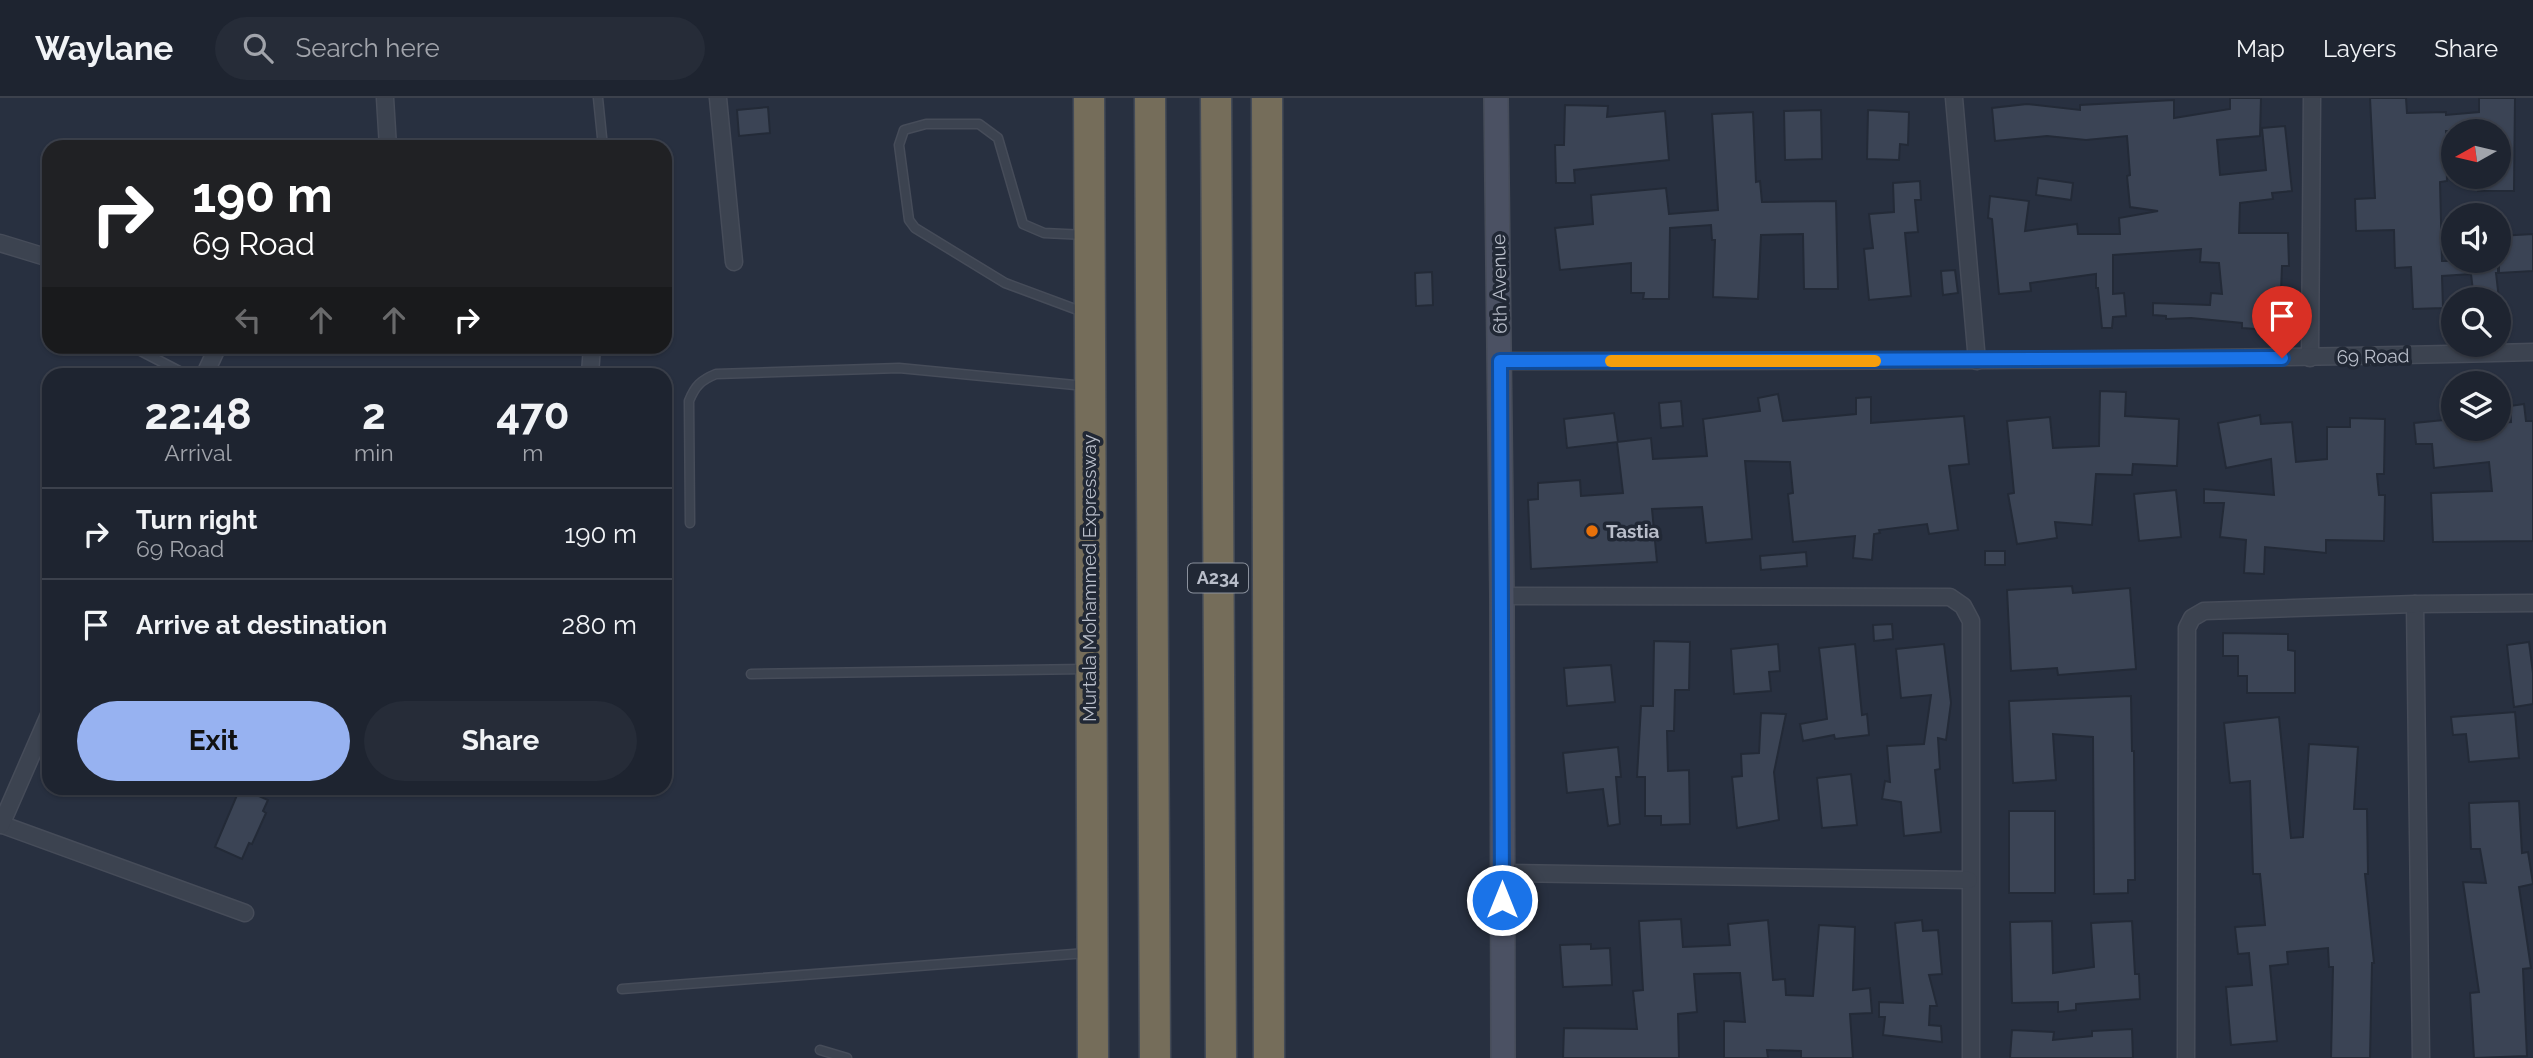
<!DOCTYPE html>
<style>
body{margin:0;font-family:Raleway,sans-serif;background:#262c38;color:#f1f3f6;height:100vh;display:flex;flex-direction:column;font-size:26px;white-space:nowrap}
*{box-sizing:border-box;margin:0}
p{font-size:23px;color:#a1a4ab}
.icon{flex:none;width:38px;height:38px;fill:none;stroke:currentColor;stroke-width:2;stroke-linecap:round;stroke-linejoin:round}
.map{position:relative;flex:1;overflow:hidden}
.details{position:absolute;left:42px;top:270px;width:630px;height:427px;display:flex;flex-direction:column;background:#1e2430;border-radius:21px;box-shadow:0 2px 5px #0004,0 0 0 2px #3c414c}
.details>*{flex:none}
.hud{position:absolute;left:42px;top:42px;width:630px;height:214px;border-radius:21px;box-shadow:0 2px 5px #0004,0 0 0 2px #3c414c;background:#202124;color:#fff;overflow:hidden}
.needle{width:46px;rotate:262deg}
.fabs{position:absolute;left:2441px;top:21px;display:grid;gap:14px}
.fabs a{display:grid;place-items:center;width:70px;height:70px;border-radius:50%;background:#1e2430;box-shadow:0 2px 5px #0004,0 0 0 2px #3c414c;font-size:35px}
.pin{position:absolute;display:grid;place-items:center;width:60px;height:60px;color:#fff;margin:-72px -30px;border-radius:50% 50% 50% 0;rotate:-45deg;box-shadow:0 0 7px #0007}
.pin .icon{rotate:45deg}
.me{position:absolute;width:77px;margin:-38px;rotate:0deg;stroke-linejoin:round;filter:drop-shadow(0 0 5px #0008)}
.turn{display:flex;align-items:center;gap:24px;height:147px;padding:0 35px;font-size:32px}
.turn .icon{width:91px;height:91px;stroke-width:2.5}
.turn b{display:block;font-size:49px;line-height:60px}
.lanes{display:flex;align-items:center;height:66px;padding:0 35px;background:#0003;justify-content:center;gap:35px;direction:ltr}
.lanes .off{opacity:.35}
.eta{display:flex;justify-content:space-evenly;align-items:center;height:119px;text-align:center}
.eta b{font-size:42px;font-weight:700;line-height:49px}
.action{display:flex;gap:14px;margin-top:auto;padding:14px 35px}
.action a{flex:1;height:80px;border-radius:42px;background:#97b2f1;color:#111;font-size:28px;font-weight:700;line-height:80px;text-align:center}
.action a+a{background:#262c38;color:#f1f3f6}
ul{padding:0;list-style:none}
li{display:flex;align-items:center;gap:21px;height:91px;padding:0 35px;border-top:2px solid #3c414c}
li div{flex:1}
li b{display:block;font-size:26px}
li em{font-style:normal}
header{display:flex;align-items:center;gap:42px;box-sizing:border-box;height:98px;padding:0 35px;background:#1e2430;border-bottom:2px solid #3c414c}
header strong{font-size:33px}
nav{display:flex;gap:38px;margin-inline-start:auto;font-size:24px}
.search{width:490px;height:63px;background:#262c38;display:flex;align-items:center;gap:18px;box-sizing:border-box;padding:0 24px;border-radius:38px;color:#a1a4ab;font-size:26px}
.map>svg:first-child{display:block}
</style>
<header>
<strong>Waylane</strong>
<div class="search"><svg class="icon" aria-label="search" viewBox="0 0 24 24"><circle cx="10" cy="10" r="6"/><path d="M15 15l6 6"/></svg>Search here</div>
<nav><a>Map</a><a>Layers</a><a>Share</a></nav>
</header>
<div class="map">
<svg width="2533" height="960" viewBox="0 0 2533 960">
<rect width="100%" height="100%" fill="#283040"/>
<g fill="#3b4455" stroke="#232a37" stroke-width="2">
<path d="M2230,0H2261L2260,38L2217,42L2220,77L2266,72L2262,30L2285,28L2292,93L2272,95L2273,101L2240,105L2239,135H2288L2289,168H2282L2280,218L2257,217L2256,231L2242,230V225L2191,220L2166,221V218L2153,217V205L2210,207L2211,195L2222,196L2219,165L2200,164L2201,151L2113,157V196L2124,195L2126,218L2113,219L2112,230H2102L2098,190H2096V176L2030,185L2031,193L1999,196L1992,121L1988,120L1990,98L2029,103L2025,133L2077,126L2078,136H2120L2119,120L2158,113L2130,109L2127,78L2130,77L2127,38L2086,42L2047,38L1995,43L1992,10L2027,6L2080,12V7L2174,2V20L2230,11Z"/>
<path d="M2370,0H2406L2407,15L2446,14V17L2479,14V0H2515L2514,93H2478V79H2499V33H2446L2447,83L2440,84L2442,163H2498V175H2496L2499,201H2474L2471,176L2442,178L2443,210L2413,211L2411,169L2395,170L2394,132L2356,133L2355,101L2375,100Z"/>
<path d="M1565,7L1608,8L1607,19L1665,13L1669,62L1574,72L1575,85H1556L1555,47H1564Z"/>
<path d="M768,9L770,35L739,38L737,12Z"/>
<path d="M1821,12L1822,61L1785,62L1784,13Z"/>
<path d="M1868,12L1909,14L1908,47L1900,46L1899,62L1867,61Z"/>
<path d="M1753,14L1756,84L1760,83L1762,104L1836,103L1838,191H1804L1803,136L1761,137L1758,201L1713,199L1715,142H1712L1711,127L1670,130L1669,201H1643L1644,195H1631V165L1560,172L1555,130L1593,126L1591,97L1666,90L1669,116L1718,112L1712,16Z"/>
<path d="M2038,80L2073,85L2071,102L2036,97Z"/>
<path d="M1920,83L1921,102H1915L1918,134L1905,135L1911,198L1869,202L1864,151L1873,150L1869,116L1894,114L1893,85Z"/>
<path d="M2533,136V173L2499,175V138Z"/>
<path d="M1955,172L1958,195L1943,197L1941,173Z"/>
<path d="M1432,174L1433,207L1416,208L1415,175Z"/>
<path d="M2100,293L2126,294L2125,318L2179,321L2177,368L2133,366L2132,377L2096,376L2092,427L2055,424L2057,440L2017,446L2008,396L2014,395L2007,323L2050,319L2053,350L2099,348Z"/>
<path d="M1778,296L1783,323L1856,316V300L1871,299V325L1964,318L1969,366L1949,368L1958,432L1929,436L1927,426L1879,432L1880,435L1874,436L1872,462L1853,460L1855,438L1793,444L1788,396L1793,395L1790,364L1745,363L1752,441L1706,445L1702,409L1652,411L1657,464L1531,471L1528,402L1538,401V385L1580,382L1581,398L1623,395L1617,344L1567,350L1564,321L1614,315L1618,344L1651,340L1653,361L1707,358L1703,321L1760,313L1758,300Z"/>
<path d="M1681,303L1683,328L1661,330L1659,305Z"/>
<path d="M2524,306L2526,323H2533V443L2433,444L2431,395L2492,393L2489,364L2434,370L2432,346H2416L2414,325L2454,321V331H2499V325L2511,324L2510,308Z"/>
<path d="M2260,317L2261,326L2292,324L2296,364L2327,361V329H2350V320L2385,321L2384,376H2377L2379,397H2385L2384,443L2326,442V455L2265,449L2264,476L2244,475L2246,442L2220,439L2224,405H2204V391L2274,397L2271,361L2226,370L2218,325Z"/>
<path d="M2176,392L2181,439L2139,443L2134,396Z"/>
<rect x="1985" y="453" width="20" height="14"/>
<path d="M1806,454L1807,468L1761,472L1760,458Z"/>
<path d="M2072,488L2073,495L2130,490L2136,571L2058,577L2057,570L2011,573L2007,492Z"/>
<path d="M1892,526L1893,541L1874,543L1873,527Z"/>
<path d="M2223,535L2288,536V552L2295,553V595H2247V578H2238V558H2223Z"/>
<path d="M1654,543L1690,544L1689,592H1675L1674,633H1667L1668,673L1689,672L1690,726L1661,727V718H1645V679H1637L1641,608H1653Z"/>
<path d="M2529,544L2533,575V606L2514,609L2507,547Z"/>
<path d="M1778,546L1780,573L1769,574L1771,593L1734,596L1731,551Z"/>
<path d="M1855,546L1862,617L1867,616L1869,637L1835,641L1834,637L1803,643L1800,626L1827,621L1819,550Z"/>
<path d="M1944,546L1951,605L1946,642L1938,640L1940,671L1935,672L1941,734L1904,738L1901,704L1882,701L1885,683L1890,684L1887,648L1924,646L1931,597L1901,600L1896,551Z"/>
<path d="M1611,567L1615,604L1567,608L1564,570Z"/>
<path d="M2131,598L2132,653H2134L2135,782H2128V795L2094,796L2093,639L2053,636L2056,682L2013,685L2009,603Z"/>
<path d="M2515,614L2519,660L2469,664L2466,636L2453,637L2451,619Z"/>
<path d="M1761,615L1786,616L1774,674L1779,722L1737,730L1732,679L1742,678L1741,656L1759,655Z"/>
<path d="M2279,619L2291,740L2303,739L2309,646L2358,649L2354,711H2367L2368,776H2365L2374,865H2372L2370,960H2331L2333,869H2329L2328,850L2287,854L2288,866L2270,868L2277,943L2231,947L2226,889L2252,887L2249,855L2238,856L2235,829L2265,827L2260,776H2253L2250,683L2230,685L2224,625Z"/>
<path d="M1618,649L1621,679H1616L1620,726L1608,728L1603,691L1567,695L1563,655Z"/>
<path d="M1851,676L1857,727L1822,730L1817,680Z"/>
<path d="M240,690L268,702L263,713L266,715L252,746L249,745L242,761L215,749Z"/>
<path d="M2519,703L2522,755L2528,754L2533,785V786L2519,789L2531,870L2523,871L2527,958L2474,960L2470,895L2479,894L2463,784L2486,785L2480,751H2471L2469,705Z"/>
<rect x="2009" y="713" width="46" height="82"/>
<path d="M1681,821L1683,849L1730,847L1728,826L1768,822L1773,882L1785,881L1786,897L1813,898L1819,827L1855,829L1853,892L1870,890L1872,915L1850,916L1853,960H1801V953L1767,952L1768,960H1724V923L1745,924L1740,875H1732L1694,876L1697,914L1678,916L1679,960H1563L1564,930L1637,931L1633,893L1643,892L1639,823Z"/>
<path d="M1922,822L1923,833L1938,832L1942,876L1929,877L1937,908H1930L1929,927L1941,928L1942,944L1883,937L1885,919H1879V904L1903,905L1895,825Z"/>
<path d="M2052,823L2053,875L2094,869L2091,825L2132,823L2135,876H2139L2140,901L2076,906V912L2058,914V904L2012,905L2010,824Z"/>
<path d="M1591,846V851L1610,850L1612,887L1563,889L1560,847Z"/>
<path d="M2132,931L2133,960H2010L2012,932L2054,934L2053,942L2092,938V933Z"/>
</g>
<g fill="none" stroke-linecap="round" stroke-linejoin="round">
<defs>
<g id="lane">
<path d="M598,0L603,49"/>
<path d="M1083,214L1005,185L915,130L909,122L899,47L904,32L926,26H979L998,40L1023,126L1044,135L1086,137"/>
<path d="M131,248L185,276"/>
<path d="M690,425L689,303C695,288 701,282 716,276L899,270L1085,288"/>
<path d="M751,576L1087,571"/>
<path d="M622,891L1086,855"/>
<path d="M820,952L847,960"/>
</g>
<g id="street">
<path d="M385,0L388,49"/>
<path d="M718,0L734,164"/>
<path d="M1954,0L1977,263"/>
<path d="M0,145L49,160"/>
<path d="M2310,260L2312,0"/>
<path d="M1500,263C1844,263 2189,263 2533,254"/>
<path d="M205,276L218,248"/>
<path d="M590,276L592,248"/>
<path d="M1502,498L1950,499L1963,508L1971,523V960"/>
<path d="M2415,506L2421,960"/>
<path d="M0,726L245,815"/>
<path d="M1,727L49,617"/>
<path d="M1502,775L1969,782"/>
<path d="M2186,960L2187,530L2192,520L2204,513L2415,506L2533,505"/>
</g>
<path id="secondary" d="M1496,0L1502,498L1503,960"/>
<g id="highway">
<path d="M1089,0L1093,960"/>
<path d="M1150,0L1155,960"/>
<path d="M1216,0L1221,960"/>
<path d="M1267,0L1269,960"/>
</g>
</defs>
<use href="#lane" stroke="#464c59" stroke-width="11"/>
<use href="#street" stroke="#464c59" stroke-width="19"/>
<use href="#secondary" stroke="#464c59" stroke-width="26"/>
<use href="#highway" stroke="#444b57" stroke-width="33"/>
<use href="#lane" stroke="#3c4350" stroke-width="8"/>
<use href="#street" stroke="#3c4350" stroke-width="16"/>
<use href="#secondary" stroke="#4b5163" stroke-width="23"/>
<use href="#highway" stroke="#756d5a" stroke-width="30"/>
</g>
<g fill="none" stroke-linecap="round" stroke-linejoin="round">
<defs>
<path id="route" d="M1502,802L1500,263L2282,260"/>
</defs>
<use href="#route" stroke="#114b97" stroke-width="18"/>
<use href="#route" stroke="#1a73e8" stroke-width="12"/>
<path stroke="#f59e0b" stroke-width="12" d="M1611,263H1875"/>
</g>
<circle fill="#e8710a" stroke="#212835" stroke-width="2.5" cx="1592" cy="433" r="7"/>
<g text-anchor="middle" stroke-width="7" stroke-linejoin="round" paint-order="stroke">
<rect fill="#212835" stroke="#8b919d" stroke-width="2" x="1188" y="465.5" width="60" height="29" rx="5"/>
<g font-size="18" font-weight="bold" fill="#b9beca">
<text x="1218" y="486">A234</text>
</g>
<g font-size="19" fill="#b9beca" stroke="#212835">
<text transform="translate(1499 186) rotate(-91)" y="7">6th Avenue</text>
<text transform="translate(2373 258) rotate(-1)" y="7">69 Road</text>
<text transform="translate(1089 480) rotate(-90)" y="7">Murtala Mohammed Expressway</text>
</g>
<g font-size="19" font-weight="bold" fill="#b9beca" stroke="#212835" text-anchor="start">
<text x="1606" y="440">Tastia</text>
</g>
</g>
</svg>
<div class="fabs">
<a><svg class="needle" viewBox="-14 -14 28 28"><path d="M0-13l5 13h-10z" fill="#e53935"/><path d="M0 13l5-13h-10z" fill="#a1a4ab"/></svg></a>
<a><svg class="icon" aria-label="sound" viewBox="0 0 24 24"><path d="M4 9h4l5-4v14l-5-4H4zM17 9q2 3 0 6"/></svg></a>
<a><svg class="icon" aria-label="search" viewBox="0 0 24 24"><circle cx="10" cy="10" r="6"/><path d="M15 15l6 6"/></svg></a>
<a><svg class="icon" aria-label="layers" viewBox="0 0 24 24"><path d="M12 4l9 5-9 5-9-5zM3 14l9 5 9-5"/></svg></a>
</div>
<div class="pin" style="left:2282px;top:260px;background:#d93025"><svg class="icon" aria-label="arrive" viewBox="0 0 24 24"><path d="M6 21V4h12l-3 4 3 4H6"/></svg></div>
<svg class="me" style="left:1502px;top:802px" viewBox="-20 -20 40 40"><circle r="17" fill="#1a73e8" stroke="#fff" stroke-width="3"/><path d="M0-11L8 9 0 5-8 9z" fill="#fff"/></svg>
<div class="hud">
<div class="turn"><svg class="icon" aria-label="right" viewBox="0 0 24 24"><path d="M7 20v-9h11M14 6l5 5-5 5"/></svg><div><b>190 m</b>69 Road</div></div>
<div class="lanes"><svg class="icon off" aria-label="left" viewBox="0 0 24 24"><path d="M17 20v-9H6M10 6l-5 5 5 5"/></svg><svg class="icon off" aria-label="ahead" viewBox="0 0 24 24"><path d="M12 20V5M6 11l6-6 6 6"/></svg><svg class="icon off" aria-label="ahead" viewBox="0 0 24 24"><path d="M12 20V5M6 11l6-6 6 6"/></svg><svg class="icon" aria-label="right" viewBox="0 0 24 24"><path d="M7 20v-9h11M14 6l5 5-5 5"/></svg></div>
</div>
<section class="details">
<div class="eta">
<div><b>22:48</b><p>Arrival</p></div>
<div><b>2</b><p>min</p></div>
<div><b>470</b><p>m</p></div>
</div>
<ul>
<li><svg class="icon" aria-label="right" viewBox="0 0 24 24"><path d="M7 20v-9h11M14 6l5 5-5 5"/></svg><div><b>Turn right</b><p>69 Road</p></div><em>190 m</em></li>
<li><svg class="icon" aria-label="arrive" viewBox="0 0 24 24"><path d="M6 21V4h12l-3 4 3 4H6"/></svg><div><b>Arrive at destination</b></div><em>280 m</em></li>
</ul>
<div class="action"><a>Exit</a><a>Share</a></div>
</section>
</div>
